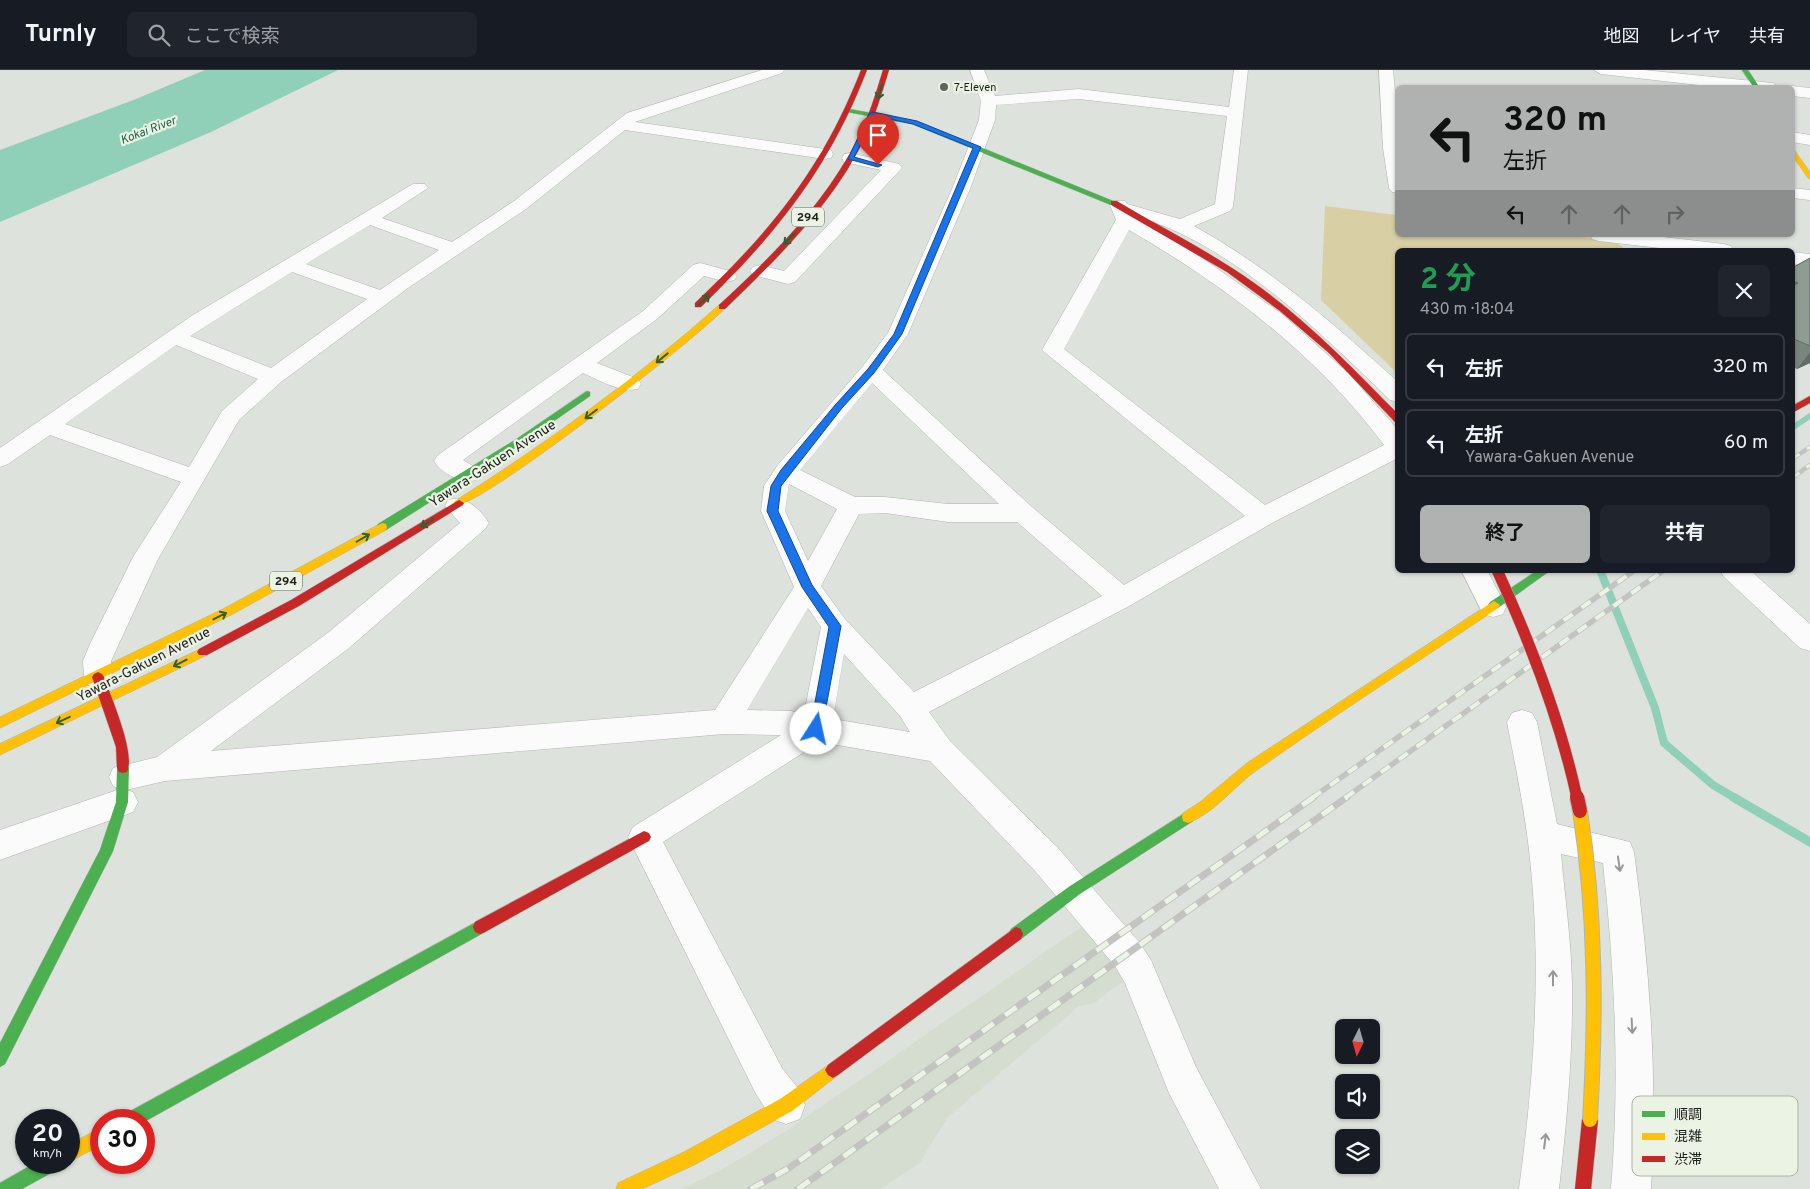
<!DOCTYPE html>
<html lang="ja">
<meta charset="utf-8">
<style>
body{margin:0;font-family:Overpass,"Noto Sans JP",sans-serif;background:#20242c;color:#f1f3f6;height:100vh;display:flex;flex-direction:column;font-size:19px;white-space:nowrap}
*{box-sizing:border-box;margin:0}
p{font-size:16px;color:#9ea1a6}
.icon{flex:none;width:28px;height:28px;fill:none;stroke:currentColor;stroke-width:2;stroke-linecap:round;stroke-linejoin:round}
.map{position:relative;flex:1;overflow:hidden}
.drawer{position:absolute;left:1395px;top:178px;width:400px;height:325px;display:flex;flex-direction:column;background:#171b24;border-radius:8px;box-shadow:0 1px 4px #0004}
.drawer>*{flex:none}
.top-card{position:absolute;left:1395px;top:15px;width:400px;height:152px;border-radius:8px;box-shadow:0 1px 4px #0004;background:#b0b2b2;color:#111;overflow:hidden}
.needle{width:32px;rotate:185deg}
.fabs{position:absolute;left:1335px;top:949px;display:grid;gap:10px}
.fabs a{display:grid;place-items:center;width:45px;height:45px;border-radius:8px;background:#171b24;box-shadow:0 1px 4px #0004;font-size:25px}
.speed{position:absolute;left:15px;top:1039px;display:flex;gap:10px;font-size:25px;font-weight:700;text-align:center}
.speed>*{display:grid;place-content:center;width:65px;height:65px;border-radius:50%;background:#171b24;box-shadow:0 1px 4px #0004;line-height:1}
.speed small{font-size:12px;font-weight:400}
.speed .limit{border:8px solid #d22;background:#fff;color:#111}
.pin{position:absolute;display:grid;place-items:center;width:42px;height:42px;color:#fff;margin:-51px -21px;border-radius:50% 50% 50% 0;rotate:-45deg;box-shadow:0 0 5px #0007}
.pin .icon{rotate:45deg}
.me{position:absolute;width:55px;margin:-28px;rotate:10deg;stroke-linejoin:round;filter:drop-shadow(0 0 4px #0008)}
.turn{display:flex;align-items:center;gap:18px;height:105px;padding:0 25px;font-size:22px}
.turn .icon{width:65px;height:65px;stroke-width:2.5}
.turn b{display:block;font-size:35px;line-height:42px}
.lanes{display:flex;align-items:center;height:48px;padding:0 25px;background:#0003;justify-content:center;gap:25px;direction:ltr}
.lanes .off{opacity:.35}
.round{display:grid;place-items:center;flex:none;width:52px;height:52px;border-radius:8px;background:#20242c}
.summary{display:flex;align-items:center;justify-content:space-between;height:85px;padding:0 25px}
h1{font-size:30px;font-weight:700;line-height:38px;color:#1e9e55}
.cta{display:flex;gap:10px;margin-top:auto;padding:10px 25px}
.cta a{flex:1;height:58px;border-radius:8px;background:#b0b2b2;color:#111;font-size:20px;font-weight:700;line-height:58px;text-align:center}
.cta a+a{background:#20242c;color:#f1f3f6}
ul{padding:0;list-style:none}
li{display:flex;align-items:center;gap:15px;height:68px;margin:0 10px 8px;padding:0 15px;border:2px solid #363941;border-radius:8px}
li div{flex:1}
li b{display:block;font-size:19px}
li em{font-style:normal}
header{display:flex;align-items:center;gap:30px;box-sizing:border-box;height:70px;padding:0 25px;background:#171b24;border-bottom:1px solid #363941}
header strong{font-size:24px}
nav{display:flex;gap:28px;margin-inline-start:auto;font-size:18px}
.search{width:350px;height:45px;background:#20242c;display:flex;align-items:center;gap:12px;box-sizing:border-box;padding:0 18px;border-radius:8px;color:#9ea1a6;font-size:19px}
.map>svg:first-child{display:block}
</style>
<header>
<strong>Turnly</strong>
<div class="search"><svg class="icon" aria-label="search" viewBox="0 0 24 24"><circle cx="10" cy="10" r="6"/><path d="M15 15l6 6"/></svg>ここで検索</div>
<nav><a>地図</a><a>レイヤ</a><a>共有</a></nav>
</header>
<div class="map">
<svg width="1810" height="1119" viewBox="0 0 1810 1119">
<rect width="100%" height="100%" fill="#dee2dc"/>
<path fill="#d4ddcf" d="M1089,855L1125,910L1094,933L1078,937L948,1047L919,1094L880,1119H682L723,1099L786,1061L1083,856Z"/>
<path fill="#d8d0a4" d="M1325,136L1397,145L1398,165H1565L1612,171L1622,176L1624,180H1398L1397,303L1321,230Z"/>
<path fill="#90d0b8" d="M205,0H338L211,62L0,152V80L136,29Z"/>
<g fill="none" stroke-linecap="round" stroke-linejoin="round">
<path stroke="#90d0b8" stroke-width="5.5" d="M1792,358L1810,346"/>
<path stroke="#90d0b8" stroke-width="8" d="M1600,500L1655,638L1664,673L1713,715L1735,728"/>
<path stroke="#90d0b8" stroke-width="9" d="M1733,727L1810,772"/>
<defs>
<g id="street">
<path d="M762,0H784L782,3L635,52L825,79L831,80L833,84L831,88L825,89L625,60L526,139L408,218L281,312L239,350L158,489L111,591L112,607L108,615L98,618L88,615L84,607L83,591L90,574L133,487L181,412L50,365L8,394L0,397V378L193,245L413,114H425L428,118L382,148L452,172L514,131L627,43ZM370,155L439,180L380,220L306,194ZM292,202L367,229L271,298L190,266ZM176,275L258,309L222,341L189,397L65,354Z"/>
<path d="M970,0H984L995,26L1079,19L1229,37L1234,0H1248L1233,137L1230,141L1194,156C1270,198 1334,254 1398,312V332L1390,330C1317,260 1232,173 1132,145L1208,192L1282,244L1349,304L1398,360V388L1272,453L1131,535L929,642L950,671L1059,779L1139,872L1151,890L1196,997L1261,1119H1219L1169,1023L1125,913L1115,896L1035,801L930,691L820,672L663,772L782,998L800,1021L805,1035L800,1049L786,1054L772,1049L756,1024L628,767L633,757L781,665L724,664L165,711L126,720L133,722L138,732L133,742L0,790V760L120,719L113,716L109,707L113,698L157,687L329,562L460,453L445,436L448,430C465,425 480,439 489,453L485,459L349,578L211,681L715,640L794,517L761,441L764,416L777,396L863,296L888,263L952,119L979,50L981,31ZM1079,29L1227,46L1215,134L1180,149L1127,134L1125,131H1113L1110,135L1116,150L1042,280L1245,446L1124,515L1032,437L883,300L908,264L970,119L995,50L996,35ZM1129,160C1227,217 1316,284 1384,375L1265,435L1064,279ZM872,313L999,434H948L885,427H855L800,400ZM789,414L837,439L808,491L785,441ZM885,443L948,452H1017L1102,526L914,622L845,549L821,516L859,444ZM808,538L821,557L804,644L791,641L747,640ZM844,584L900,646L910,662L833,649Z"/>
<path d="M1379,0H1393L1398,54V123L1392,122L1389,118L1383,78Z"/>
<path d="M1594,0H1644L1773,13L1780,18H1725L1601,4Z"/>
<path d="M1792,16L1810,18V28L1792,26V18H1788Z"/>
<path d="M1792,62L1810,65V75L1792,72Z"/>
<path d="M850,83L899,94L902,98L795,212L788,214L753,205L750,201L753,197L760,195L784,201L881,100L844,92L842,88L844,84Z"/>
<path d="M1792,118L1810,120V130L1792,128Z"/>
<path d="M1590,165H1646L1724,174L1731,176L1733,180H1677L1599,171L1592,169Z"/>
<path d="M1792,182L1810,184V196L1792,194Z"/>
<path d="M700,193L734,202L737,206L734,210L727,212L704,206L657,249L597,293L638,309L641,314L638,319C620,323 599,310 583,303L463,390L476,398L480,404L476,410C462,414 442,404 434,391L438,385L643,241L693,195Z"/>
<path d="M1461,500H1487L1506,537L1503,544L1493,547L1483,544Z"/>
<path d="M1720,500H1750L1810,554V581L1800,578L1724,507Z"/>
<path d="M1522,640L1532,643L1537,652L1557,754L1630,772L1634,782C1649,894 1658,1006 1651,1119H1611C1620,1010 1615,902 1603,793L1561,784C1565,827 1571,870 1572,913C1573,982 1567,1051 1559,1119H1519C1535,1001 1543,883 1527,764C1522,727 1514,689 1507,652L1512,643Z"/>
</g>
<g id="fast">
<path d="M1742,0H1748L1760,18H1754Z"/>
<path d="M849,39L916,51L1118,133L1111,135L912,54L847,42V40Z"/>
<path d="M587,321L590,322V326L521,374L386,460H378L377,457L378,454L515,370Z"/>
<path d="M1538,500H1551L1498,538H1490L1488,535L1490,532Z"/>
<path d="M123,693L127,694L129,698L128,732L113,781L5,994L0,997V973L100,780L116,732L117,698L119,694Z"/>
<path d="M1188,741L1193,743L1194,747L1193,751L1080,824L1021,869L1016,871L1011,869L1009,864L1011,859L1070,816Z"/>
<path d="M480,850L485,852L487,857L485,862L144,1052V1050H123L125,1044Z"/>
<path d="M37,1092H62L60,1098L22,1119H0V1113Z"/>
</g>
<g id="slow">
<path d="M1792,77L1810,102V109L1808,108L1792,85Z"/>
<path d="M719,235H722L726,237C703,264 476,441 455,435L454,433L455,431C548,372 637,308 719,235Z"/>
<path d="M382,453L386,454L387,457L386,460L231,545L0,658V647L223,539Z"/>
<path d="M1494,531L1500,535L1498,538C1418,592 1336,644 1257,700C1234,716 1215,743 1188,753L1183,751L1182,747L1183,743L1200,732L1247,693Z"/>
<path d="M203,578L207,579L209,582L207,585L0,685V674Z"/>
<path d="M833,992L838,995L841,1000L838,1005L792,1041L696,1094L642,1119H616L618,1113L684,1082L780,1029Z"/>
<path d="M101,1058V1075L69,1092V1075Z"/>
</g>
<g id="jam">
<path d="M861,0H867C829,99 776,164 701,237H695V233C771,161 823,98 861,0Z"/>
<path d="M883,0H889C882,23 875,46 865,68C832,135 778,188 725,239H719V235C772,186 825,134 858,68C869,46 876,23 883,0Z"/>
<path d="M1111,131H1117C1155,154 1195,174 1232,198C1295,238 1346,291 1398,344V353L1395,352L1329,283L1280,241L1227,202L1111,135Z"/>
<path d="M1810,326V333L1792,343V336Z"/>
<path d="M459,430L464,433L463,435L299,536L207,585H199L197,582L199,579L291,530Z"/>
<path d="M98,602L102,604L104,607C111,627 136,684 127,702L123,703L119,702L117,698L116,677L92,607L94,604Z"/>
<path d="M644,761L649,763L651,767L649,771L485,862L480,864L475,862L473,857L475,852Z"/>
<path d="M1016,857L1021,859L1023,864L1021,869L838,1005L833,1008L828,1005L825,1000L828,995Z"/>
<path d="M1590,1042L1596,1044L1598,1050L1591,1119H1575L1582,1050L1584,1044Z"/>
</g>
</defs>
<use href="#street" stroke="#b1b5af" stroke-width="1"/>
<use href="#fast" stroke="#b1b5af" stroke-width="1"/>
<use href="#slow" stroke="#b1b5af" stroke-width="1"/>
<use href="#jam" stroke="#b1b5af" stroke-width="1"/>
<use href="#street" fill="#fafbfa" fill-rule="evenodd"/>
<use href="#fast" fill="#4caf50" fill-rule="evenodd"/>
<use href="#slow" fill="#ffc107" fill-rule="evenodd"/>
<use href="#jam" fill="#c62828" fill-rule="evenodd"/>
<defs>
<g id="rail-far2">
<path d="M1792,389L1810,377"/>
<path d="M1792,408L1810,395"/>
</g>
<g id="rail-far1">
<path d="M1312,728L1635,500"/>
<path d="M1345,728L1664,500"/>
</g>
<g id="rail">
<path d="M751,1119L789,1098L1314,727"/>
<path d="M798,1119L1347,727"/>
</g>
</defs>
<use href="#rail-far2" stroke="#c3c4c2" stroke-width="4.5"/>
<use href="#rail-far1" stroke="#c3c4c2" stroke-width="5.5"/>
<use href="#rail" stroke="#c3c4c2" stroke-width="7"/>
<use href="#rail-far2" stroke="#ebf3e5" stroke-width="3" stroke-dasharray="9" stroke-linecap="butt"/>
<use href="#rail-far1" stroke="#ebf3e5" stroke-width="4" stroke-dasharray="11" stroke-linecap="butt"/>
<use href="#rail" stroke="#ebf3e5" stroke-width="5" stroke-dasharray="14" stroke-linecap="butt"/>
<defs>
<path id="slow-bridge" d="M1580,741C1596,844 1596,946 1590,1050"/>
<path id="jam-bridge-far1" d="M1497,500C1531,574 1560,649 1577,728"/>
<path id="jam-bridge" d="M1577,727L1580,741"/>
</defs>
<use href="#slow-bridge" stroke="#b1b5af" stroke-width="16" stroke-linecap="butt"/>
<use href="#jam-bridge-far1" stroke="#b1b5af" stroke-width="12" stroke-linecap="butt"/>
<use href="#jam-bridge" stroke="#b1b5af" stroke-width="16" stroke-linecap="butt"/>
<use href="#slow-bridge" stroke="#ffc107" stroke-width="14"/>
<use href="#jam-bridge-far1" stroke="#c62828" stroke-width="11"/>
<use href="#jam-bridge" stroke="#c62828" stroke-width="14"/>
</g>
<path fill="#7a867d" d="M1810,188V293L1797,299L1792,297V198Z"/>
<path fill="#636d66" d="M1810,282V293L1797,299Z"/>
<path fill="#8e9c91" stroke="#636d66" d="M1810,188V276L1792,268V216L1798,213L1792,211V198Z"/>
<defs><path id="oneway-shaft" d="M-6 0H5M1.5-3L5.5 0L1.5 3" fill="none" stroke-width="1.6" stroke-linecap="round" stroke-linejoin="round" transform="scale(1.25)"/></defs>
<g stroke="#326032">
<use href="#oneway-shaft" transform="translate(880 22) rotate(107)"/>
<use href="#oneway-shaft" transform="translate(789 169) rotate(133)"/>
<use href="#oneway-shaft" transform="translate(704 230) rotate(-43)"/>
<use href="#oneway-shaft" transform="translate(662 288) rotate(141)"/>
<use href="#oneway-shaft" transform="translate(591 344) rotate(143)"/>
<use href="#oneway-shaft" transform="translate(427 453) rotate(149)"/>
<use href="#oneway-shaft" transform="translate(363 468) rotate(-30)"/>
<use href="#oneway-shaft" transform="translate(220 546) rotate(-27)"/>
<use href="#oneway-shaft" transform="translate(180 593) rotate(153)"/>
<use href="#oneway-shaft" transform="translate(63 650) rotate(155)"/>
</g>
<g stroke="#969895">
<use href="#oneway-shaft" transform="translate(1619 794) rotate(82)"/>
<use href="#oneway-shaft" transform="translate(1553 908) rotate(-90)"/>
<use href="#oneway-shaft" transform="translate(1632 956) rotate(87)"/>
<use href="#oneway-shaft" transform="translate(1545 1071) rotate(-83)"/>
</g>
<path fill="#1a73e8" stroke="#114b97" d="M873,42L917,51L981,77L902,264L874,303L842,338L781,416L778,441L812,515L841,556L822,659L816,664L810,659L829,557L802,517L767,441L771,416L781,400L836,334L868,299L894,264L973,78L913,54L875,46L854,87L882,95L878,97L848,89L869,44Z"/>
<circle fill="#60635e" stroke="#ebf3e5" stroke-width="2" cx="944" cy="17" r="5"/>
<g text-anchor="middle" stroke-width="4.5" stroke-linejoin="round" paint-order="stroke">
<g font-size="11" fill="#1c1f1a" stroke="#ebf3e5" text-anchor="start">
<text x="954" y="21">7-Eleven</text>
</g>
<g font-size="12" font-style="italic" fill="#185f4a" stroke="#ebf3e5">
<text transform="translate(148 60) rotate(-21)" y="4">Kokai River</text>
</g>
<g fill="#ebf3e5" stroke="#5a5f57" stroke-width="1">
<rect x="792" y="137.5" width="32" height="19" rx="4"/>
<rect x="270" y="501.5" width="32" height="19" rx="4"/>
</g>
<g font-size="12" font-weight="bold" fill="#1c1f1a">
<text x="808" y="151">294</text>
<text x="286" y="515">294</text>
</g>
<g font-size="14" fill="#1c1f1a" stroke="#ebf3e5">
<text transform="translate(492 393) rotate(-33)" y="5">Yawara-Gakuen Avenue</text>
<text transform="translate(143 594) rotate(-27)" y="5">Yawara-Gakuen Avenue</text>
</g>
</g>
<rect x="1632" y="1026" width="166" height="80" rx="8" fill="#ebf3e5" stroke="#adb3a8" stroke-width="1"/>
<rect x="1642" y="1041" width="23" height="6" fill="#4caf50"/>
<rect x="1642" y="1063" width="23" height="7" fill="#ffc107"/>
<rect x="1642" y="1086" width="23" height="6" fill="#c62828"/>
<g font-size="14" fill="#1c1f1a">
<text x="1674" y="1049">順調</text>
<text x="1674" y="1071">混雑</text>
<text x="1674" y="1094">渋滞</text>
</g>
</svg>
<div class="fabs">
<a><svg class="needle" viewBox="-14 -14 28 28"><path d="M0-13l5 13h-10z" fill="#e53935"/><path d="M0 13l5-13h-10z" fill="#9ea1a6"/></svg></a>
<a><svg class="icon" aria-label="sound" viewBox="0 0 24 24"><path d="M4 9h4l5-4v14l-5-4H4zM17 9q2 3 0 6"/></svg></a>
<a><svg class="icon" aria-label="layers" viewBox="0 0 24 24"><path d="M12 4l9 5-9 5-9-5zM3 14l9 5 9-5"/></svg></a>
</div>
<div class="speed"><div>20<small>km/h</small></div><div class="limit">30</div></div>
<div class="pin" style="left:878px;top:95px;background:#d93025"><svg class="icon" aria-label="arrive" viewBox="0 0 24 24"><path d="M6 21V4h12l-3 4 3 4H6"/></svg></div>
<svg class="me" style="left:816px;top:659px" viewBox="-20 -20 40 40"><circle r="19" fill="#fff"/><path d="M0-13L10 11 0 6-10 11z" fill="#1a73e8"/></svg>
<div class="top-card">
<div class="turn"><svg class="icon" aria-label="left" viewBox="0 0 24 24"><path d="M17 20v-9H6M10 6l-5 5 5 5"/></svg><div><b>320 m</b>左折</div></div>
<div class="lanes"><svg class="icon" aria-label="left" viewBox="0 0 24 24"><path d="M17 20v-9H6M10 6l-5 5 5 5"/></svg><svg class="icon off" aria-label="ahead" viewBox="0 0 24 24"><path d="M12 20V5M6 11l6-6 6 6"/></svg><svg class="icon off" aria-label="ahead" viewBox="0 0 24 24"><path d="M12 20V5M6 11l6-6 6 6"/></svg><svg class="icon off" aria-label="right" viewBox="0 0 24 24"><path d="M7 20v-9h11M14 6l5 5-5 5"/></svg></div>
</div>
<section class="drawer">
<div class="summary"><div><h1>2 分</h1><p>430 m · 18:04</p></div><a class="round"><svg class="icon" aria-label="close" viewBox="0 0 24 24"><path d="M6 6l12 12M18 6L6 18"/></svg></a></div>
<ul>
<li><svg class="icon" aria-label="left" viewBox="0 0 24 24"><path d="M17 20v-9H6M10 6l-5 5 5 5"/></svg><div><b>左折</b></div><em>320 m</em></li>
<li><svg class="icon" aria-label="left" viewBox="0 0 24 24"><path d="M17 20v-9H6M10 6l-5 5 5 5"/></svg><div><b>左折</b><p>Yawara-Gakuen Avenue</p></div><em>60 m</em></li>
</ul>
<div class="cta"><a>終了</a><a>共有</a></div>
</section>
</div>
